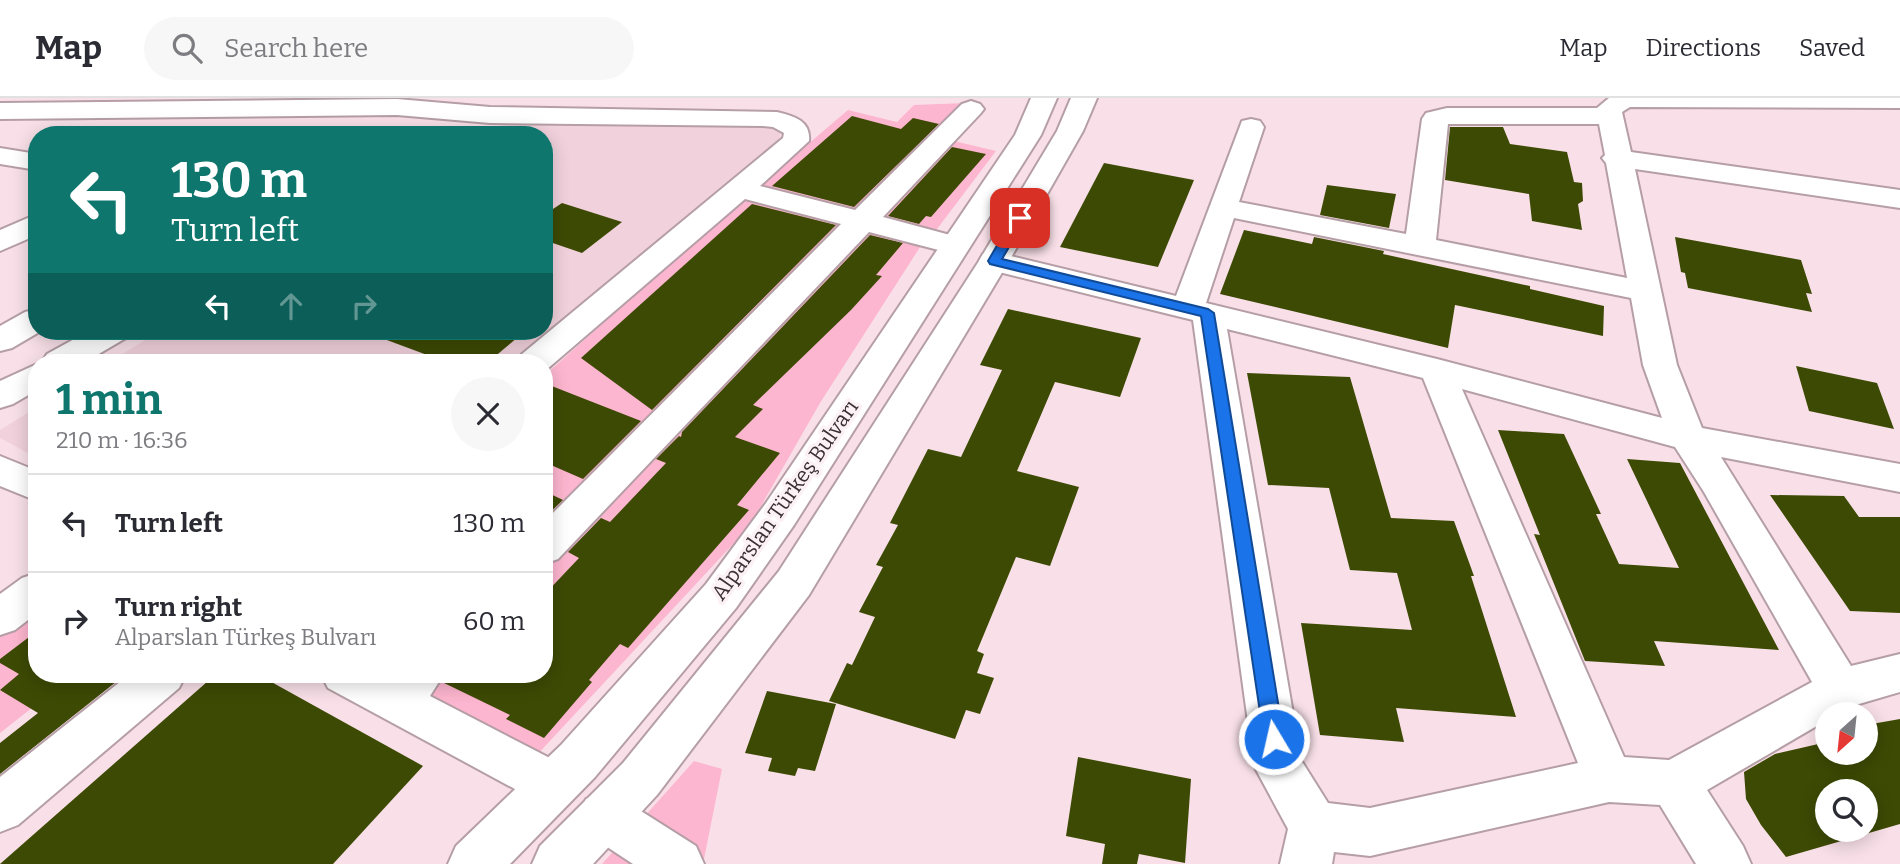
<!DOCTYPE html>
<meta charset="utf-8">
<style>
body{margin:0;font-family:Bitter,serif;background:#f7f7f7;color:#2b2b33;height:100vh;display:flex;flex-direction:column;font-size:26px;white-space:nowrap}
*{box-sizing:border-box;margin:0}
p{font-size:23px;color:#7c7c81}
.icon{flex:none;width:38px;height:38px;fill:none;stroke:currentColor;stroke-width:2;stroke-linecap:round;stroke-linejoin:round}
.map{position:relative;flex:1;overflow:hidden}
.panel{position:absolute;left:28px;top:256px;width:525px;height:329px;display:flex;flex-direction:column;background:#fff;border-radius:28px;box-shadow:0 4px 18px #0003}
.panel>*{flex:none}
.top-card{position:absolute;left:28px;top:28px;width:525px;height:214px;border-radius:28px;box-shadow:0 4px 18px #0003;background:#0f766e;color:#fff;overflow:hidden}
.needle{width:46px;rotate:207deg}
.buttons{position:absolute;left:1815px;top:604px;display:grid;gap:14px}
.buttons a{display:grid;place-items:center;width:63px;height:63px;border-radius:50%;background:#fff;box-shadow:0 4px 18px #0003;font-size:35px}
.pin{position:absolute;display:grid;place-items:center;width:60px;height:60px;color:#fff;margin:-30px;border-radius:14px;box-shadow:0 4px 10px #0006}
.me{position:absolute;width:77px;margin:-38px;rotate:351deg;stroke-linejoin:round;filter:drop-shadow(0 0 5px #0008)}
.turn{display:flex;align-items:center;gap:24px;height:147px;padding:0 28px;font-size:32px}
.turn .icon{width:91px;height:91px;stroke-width:2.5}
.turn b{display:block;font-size:49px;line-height:60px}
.lanes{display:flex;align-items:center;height:66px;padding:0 28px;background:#0003;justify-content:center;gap:35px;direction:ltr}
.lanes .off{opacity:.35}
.round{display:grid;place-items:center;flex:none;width:74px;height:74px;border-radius:37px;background:#f7f7f7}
.summary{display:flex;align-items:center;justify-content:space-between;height:119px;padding:0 28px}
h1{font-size:42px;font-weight:700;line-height:52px;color:#0f766e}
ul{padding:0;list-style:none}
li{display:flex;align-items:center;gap:21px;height:98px;padding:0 28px;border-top:2px solid #e1e1e2}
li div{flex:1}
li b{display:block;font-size:26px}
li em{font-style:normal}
header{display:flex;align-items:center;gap:42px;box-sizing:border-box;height:98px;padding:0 35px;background:#fff;border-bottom:2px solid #e1e1e2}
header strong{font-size:33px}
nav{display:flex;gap:38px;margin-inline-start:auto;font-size:24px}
.search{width:490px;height:63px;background:#f7f7f7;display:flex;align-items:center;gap:18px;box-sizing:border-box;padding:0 24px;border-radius:38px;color:#7c7c81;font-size:26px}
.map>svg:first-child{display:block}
</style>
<header>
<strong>Map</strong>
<div class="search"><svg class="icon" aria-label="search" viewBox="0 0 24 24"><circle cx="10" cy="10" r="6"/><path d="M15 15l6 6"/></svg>Search here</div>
<nav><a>Map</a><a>Directions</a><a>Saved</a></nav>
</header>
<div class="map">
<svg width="1900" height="766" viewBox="0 0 1900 766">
<rect width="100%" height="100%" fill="#f9e0e8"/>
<g fill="#f1d1dc">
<path d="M502,27H764L780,31V42L523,264H109L160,233H544V37H485Z"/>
<path d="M37,309V360L0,340V332Z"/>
</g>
<g fill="#fdb6cf">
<path d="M965,5L860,120L754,92L848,12L897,24L914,7Z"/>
<path d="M954,43L996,53L934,135L880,121Z"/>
<path d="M744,99L849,125L544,430V278Z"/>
<path d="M867,134L922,146L820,305L749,429L535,659L427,595L445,576H544V472Z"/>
<path d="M37,509V576H75L0,635V537Z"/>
<path d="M694,663L722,671L703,766H602Z"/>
</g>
<g fill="#3d4a04" fill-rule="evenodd">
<path d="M852,18L901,31L913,20L939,26L854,109L772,88Z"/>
<path d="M1450,29H1503L1510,46L1567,54L1574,84L1582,85L1583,103L1578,106L1582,132L1532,123L1529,96L1445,82Z"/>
<path d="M952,49L986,56L931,119L926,118L919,126L888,118Z"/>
<path d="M1104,65L1194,82L1158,169L1060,149Z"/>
<path d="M1327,87L1396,96L1389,130L1320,117Z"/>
<path d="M562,105L622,124L582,155L544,142V117Z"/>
<path d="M752,106L836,127L652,312L581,260Z"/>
<path d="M1244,132L1312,146L1314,139L1384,153L1383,156L1530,188V191L1604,208L1603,238L1455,207L1448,250L1220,196Z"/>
<path d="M870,137L903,145L876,177L882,178L851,212L753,307L763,311L735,339L780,355L737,407L749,412L628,550L620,546L589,582L592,584L544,640L506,621L510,617L442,584L447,576H544V497L579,460L568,454L601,420L610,424L666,365L656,361L679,338L681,339L682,334Z"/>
<path d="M1675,139L1801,162L1812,196L1806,195L1812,214L1688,190L1685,175L1681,174Z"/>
<path d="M1008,211L1141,240L1120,299L1055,284L1017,373L1079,389L1050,468L1016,459L977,553L984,556L977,575L994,580L980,616L966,612L955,641L829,603L847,565L852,567L875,519L859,514L883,469L876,467L898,427L890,425L928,351L961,359L1002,272L980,267Z"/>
<path d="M369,233H525L492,261L481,257L472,264H446L368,235Z"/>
<path d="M1796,268L1877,285L1894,331L1809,313Z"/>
<path d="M1247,275L1350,279L1391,420L1454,423L1474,478H1471L1516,619L1396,610L1404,644L1320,637L1301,525L1412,532L1397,475L1350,472L1329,390L1268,387Z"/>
<path d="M544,285L641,323L583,381L544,364Z"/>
<path d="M1498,332L1564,336L1601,416H1596L1619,466L1679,470L1627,361L1680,365L1779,552L1654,543L1665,568L1585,563L1534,436L1540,437Z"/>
<path d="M544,393L563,402L544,420Z"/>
<path d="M1770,397L1844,398L1859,419H1900V515L1850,513Z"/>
<path d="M37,533V576H126L0,676V645L38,615L0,592L19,576L0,565V561Z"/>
<path d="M216,576H257L423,668L333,766H0Z"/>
<path d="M767,593L836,606L815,673L798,670L795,678L768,673L772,660L745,655Z"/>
<path d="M1900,621V726L1786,759L1761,727L1746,701L1744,674L1775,656L1827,644V654H1866V627ZM1827,693H1866V732H1827Z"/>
<path d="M1078,659L1191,681L1185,765L1139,756L1137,766H1102L1105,746L1066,738Z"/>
</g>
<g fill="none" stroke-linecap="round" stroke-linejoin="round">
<defs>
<g id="minor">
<path d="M1609,0H1900V10L1630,9L1622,14L1631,54L1900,92V110L1635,71L1677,267L1702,330L1900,366V394L1721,359L1851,568L1900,556V594L1852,608L1837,616H1827V622L1707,692L1743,748L1751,766H1696L1660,707L1609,704L1370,758L1334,754L1332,766H1280L1288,731L1254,668L1193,222L983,170L979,163L983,156L994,154L1176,198L1242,23L1251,21L1260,23L1264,29L1239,104L1406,136L1422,21L1426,15L1447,10H1597ZM1448,26H1599L1605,57L1602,60L1606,65L1627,180L1436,142ZM1234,120L1631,200L1643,267L1662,320L1437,261L1206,205ZM1227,231L1423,280L1578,665L1370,710L1328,705L1301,662ZM1462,291L1675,349L1704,394L1812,584L1669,662L1624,659Z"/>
<path d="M397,1L490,9L777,14C794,18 811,23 809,43L760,88L855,112L962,6L971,3L980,6L984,11L980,16L883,119L965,141L969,147L965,153L954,156L869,134L558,461L544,466V424L841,126L745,101L546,272L544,264H517L522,256L783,40L784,35L773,29L763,28L490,25L397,17L0,21V5Z"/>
<path d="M0,50L37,56V72L0,66Z"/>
<path d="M37,116V137L0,153V132Z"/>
<path d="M37,211V233H41L12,250L0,253V228L25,214Z"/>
<path d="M89,233H131L126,240L85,264H42L47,256Z"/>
<path d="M37,266V292L13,306L0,310V283Z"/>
<path d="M0,358L37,373V403L0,388Z"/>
<path d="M37,475V515L15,532L0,537V496L22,480Z"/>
<path d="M130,576H186L179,590L18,727L0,734V679Z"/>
<path d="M321,576H444L430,598L571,671L578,687L571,703L554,710L537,703L328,590Z"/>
<path d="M604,694L622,701L696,748L704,766H633L586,735L579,718L586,701Z"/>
</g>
<g id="major">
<path d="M1031,0H1057L1041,37L794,427L736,510L595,679L510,766H448L456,748L561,647L706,486L766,405L1015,37Z"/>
<path d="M1071,0H1097L1083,33L1009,163L809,497L657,697L593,766H532L540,748L623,665L779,473L979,163L1057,33Z"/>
</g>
</defs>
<use href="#minor" stroke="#b59ea5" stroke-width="4"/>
<use href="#major" stroke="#b59ea5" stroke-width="4"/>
<use href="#minor" fill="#fff" fill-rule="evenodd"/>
<use href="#major" fill="#fff" fill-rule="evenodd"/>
</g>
<path fill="#1a73e8" stroke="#114b97" stroke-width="2" d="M1020,116L1026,120L1002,161L1208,211L1214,215L1284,641L1281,647L1274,650L1267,647L1264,641L1201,218L990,166L988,163L1013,120Z"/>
<g text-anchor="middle" stroke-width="7" stroke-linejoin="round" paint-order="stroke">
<g font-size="21" fill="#3a3033" stroke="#fcf2f5">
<text transform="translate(785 402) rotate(-55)" y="7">Alparslan Türkeş Bulvarı</text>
</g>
</g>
</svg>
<div class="buttons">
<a><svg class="needle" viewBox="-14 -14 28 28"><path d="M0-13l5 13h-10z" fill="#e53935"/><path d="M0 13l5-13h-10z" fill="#7c7c81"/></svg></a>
<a><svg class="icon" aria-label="search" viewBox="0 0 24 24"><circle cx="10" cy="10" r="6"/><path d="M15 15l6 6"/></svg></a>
</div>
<div class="pin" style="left:1020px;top:120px;background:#d93025"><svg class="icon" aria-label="arrive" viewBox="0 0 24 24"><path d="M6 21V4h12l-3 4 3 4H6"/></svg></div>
<svg class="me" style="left:1274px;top:641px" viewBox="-20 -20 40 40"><circle r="17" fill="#1a73e8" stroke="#fff" stroke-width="3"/><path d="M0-11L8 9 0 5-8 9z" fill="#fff"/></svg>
<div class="top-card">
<div class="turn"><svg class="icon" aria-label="left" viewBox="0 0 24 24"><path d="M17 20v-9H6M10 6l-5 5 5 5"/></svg><div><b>130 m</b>Turn left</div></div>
<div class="lanes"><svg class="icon" aria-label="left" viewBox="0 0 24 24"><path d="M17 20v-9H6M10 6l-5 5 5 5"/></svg><svg class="icon off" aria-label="ahead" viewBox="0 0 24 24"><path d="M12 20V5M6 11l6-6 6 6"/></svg><svg class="icon off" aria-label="right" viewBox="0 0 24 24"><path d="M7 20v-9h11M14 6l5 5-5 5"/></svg></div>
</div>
<section class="panel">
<div class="summary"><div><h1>1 min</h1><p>210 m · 16:36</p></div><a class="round"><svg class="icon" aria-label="close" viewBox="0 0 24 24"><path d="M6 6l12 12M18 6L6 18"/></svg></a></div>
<ul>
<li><svg class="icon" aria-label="left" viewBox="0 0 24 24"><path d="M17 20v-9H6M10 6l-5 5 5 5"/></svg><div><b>Turn left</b></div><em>130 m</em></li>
<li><svg class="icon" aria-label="right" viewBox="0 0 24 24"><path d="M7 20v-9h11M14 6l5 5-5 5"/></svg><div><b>Turn right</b><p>Alparslan Türkeş Bulvarı</p></div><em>60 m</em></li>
</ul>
</section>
</div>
